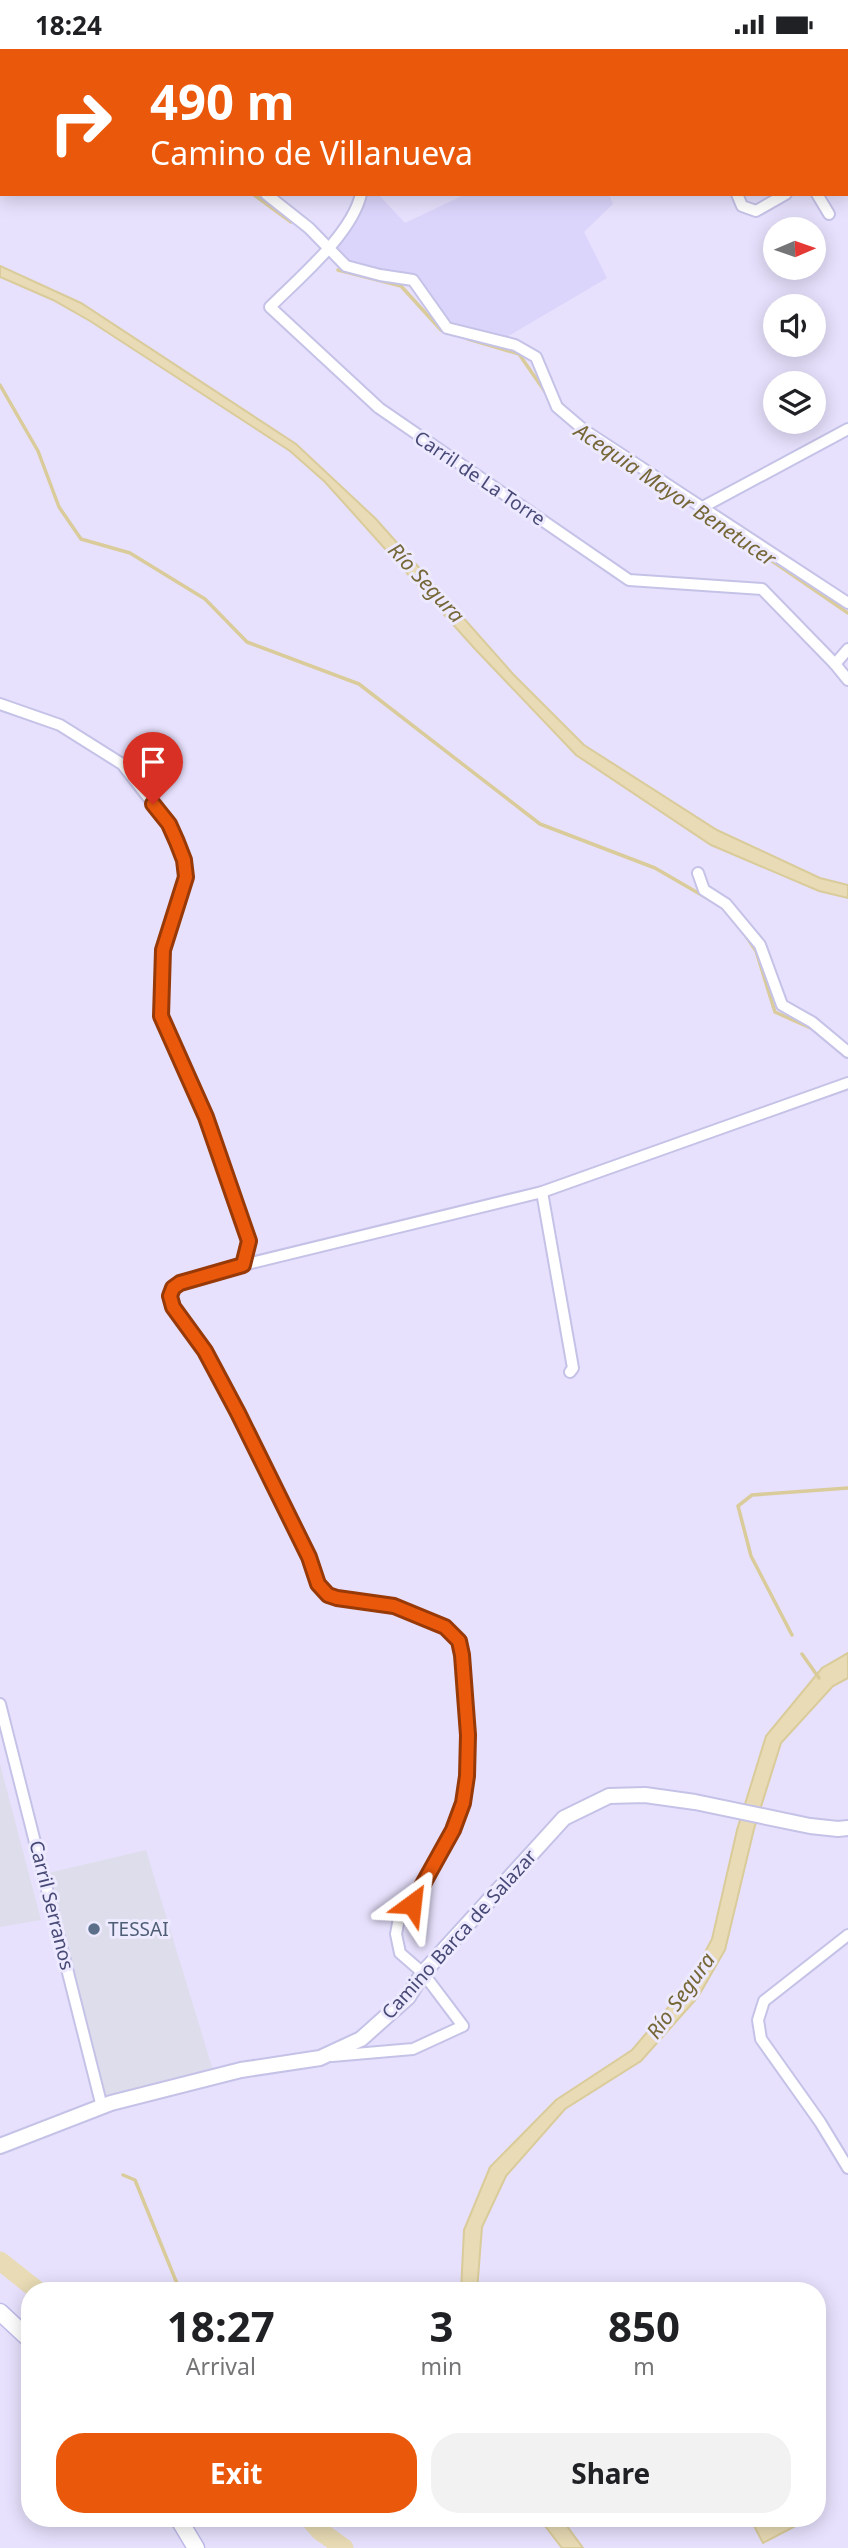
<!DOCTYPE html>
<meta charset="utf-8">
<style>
body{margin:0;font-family:"Noto Sans",sans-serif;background:#f2f2f2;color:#202124;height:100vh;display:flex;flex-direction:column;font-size:26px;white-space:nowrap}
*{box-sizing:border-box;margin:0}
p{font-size:23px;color:#757577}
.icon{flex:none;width:38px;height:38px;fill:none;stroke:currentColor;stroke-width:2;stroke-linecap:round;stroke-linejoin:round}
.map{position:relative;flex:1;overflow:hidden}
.details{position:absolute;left:21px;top:2233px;width:805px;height:245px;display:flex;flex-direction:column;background:#fff;border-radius:28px;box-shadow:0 4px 18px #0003}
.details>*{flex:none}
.top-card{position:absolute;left:0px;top:0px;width:849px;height:147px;box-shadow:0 4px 18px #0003;background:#ea580c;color:#fff;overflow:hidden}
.needle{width:46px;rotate:88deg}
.fabs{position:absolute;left:763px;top:168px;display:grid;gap:14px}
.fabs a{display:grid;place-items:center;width:63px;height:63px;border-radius:50%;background:#fff;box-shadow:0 4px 18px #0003;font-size:35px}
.pin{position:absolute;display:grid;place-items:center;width:60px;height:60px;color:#fff;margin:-72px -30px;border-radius:50% 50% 50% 0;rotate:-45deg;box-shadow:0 0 7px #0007}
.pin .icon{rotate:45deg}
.me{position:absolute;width:77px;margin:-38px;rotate:30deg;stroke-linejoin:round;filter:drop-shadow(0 0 5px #0008)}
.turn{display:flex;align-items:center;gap:24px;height:147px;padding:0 35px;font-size:32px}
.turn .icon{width:91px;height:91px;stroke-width:2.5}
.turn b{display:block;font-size:49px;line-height:60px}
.eta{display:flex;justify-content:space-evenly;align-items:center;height:119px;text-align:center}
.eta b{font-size:42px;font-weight:700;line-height:49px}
.primary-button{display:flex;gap:14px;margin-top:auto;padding:14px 35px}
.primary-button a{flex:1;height:80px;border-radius:28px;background:#ea580c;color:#fff;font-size:28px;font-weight:700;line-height:80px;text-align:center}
.primary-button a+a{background:#f2f2f2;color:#202124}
.status{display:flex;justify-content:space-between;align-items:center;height:49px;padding:0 35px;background:#fff;direction:ltr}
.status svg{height:19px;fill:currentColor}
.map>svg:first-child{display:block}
</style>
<div class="status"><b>18:24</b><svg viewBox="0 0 49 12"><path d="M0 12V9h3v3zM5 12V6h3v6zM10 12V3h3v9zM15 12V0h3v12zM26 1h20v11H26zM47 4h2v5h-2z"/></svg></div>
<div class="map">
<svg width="848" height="2499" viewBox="0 0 848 2499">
<rect width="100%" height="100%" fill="#e7e1fd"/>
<path fill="#dbd5fb" d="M365,145H378L405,174L466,145H609L613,155L584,183L607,229L500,292L452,280L418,231L346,217L335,200Z"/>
<g fill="#deddec">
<path d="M0,1715L41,1871L0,1878Z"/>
<path d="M146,1801L215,2028L102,2058L44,1825Z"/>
</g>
<g fill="#e8dbb5" stroke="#dacb9a" stroke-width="2">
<path d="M0,217L81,254L296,395L376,470L513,625L584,696L717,781L820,829L848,836V849L819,842L711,796L576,706L475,600L325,433L290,402L90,272L53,251L0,228Z"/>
<path d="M848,1604V1629L833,1637L781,1694L754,1780L725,1901L698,1948L641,2012L565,2060L506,2127L482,2178L477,2242H461L464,2181L490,2118L556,2051L632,2001L688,1935L712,1890L737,1781L766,1687L822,1619Z"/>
<path d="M539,2469H561L583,2499H562Z"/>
<path d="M750,2469H801L803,2473L763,2494Z"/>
</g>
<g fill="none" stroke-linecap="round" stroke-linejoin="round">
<g stroke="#dacb9a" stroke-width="3.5">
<path d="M116,0L117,2"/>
<path d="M253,145L291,173"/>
<path d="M338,221L401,237L441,281L447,283"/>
<path d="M468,290L519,305L548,347"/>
<path d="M0,336L38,402L59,458L81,490L130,504L205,550L247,593L359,635L540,775L655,819L712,852"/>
<path d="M715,473L848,564"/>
<path d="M746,887L756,902L775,963L815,981"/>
<path d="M792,1586L751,1507L738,1457L752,1446L848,1439"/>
<path d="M802,1605L819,1629"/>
<path d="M123,2126L135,2131L180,2242"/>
</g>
<g stroke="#e8dbb5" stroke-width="19">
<path d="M0,2212L38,2242"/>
<path d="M309,2469L320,2482L344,2499"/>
</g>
<defs>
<g id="minor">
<path d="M125,0L126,2"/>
<path d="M661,0L662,2"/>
<path d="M324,2L325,0"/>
<path d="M590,2L594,0"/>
<path d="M847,123L848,122"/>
<path d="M266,145L309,179L346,217L380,226L413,231L447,279L515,296L536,308L557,358L584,381L848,554"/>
<path d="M361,145C352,185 299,229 270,258L379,359L629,531L762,540L835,615L848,631"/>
<path d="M737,145L742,157L756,162L786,145"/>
<path d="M817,145L829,165"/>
<path d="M701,459L848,380"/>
<path d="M835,615L848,600"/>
<path d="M0,655L60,676L122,715L169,775L184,811L186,828L163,901L161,967L206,1068L249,1193L243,1216L180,1234L173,1239L171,1247L173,1258L205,1302L238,1364L309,1508L318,1535L329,1546L395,1557L445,1578L459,1592L462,1606L468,1686L467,1727L463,1754L453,1781L439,1809L412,1855L399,1869L396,1885L400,1904L423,1924L463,1977L413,2000L332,2007"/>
<path d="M698,824L704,841L726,855L760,896L782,956L812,973L848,1003"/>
<path d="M542,1143L848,1034"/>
<path d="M243,1216L542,1143L573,1319L570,1323"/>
<path d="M0,1655L102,2058"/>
<path d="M848,1886L764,1952L758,1971L761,1990L820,2073L848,2119"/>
</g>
<path id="tertiary" d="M0,2097L111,2054L241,2021L320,2009L361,1990L408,1948L423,1924L564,1769L609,1747L645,1746L695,1753L810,1777L838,1780L848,1779"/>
<g id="secondary">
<path d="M0,2263L30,2291"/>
<path d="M178,2469L196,2499"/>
</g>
</defs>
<use href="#minor" stroke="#c5c2e7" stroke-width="14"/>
<use href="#tertiary" stroke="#c5c2e7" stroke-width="18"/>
<use href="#secondary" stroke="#bfbcea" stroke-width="19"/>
<use href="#minor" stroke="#fff" stroke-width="10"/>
<use href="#tertiary" stroke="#fff" stroke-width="14"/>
<use href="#secondary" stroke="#fff" stroke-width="16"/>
</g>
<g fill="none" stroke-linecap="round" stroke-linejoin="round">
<defs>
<path id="route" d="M153,755L169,775L177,793L184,811L186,828L163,901L161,967L206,1068L249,1192L243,1216L180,1234L173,1239L170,1247L173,1258L205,1302L238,1364L309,1508L318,1535L328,1546L337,1549L394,1557L445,1578L459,1592L462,1606L468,1686L467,1727L463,1754L453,1781L412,1855"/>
</defs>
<use href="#route" stroke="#983908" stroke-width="18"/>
<use href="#route" stroke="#ea580c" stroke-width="12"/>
</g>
<circle fill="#5c6f8a" stroke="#ede9ff" stroke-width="2.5" cx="94" cy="1880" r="7"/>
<g text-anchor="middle" stroke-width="6" stroke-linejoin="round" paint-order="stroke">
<g font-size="19" fill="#474976" stroke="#ede9ff">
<text transform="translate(480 429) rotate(34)" y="7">Carril de La Torre</text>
<text transform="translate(52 1856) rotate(76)" y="7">Carril Serranos</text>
<text transform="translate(459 1885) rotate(-48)" y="7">Camino Barca de Salazar</text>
</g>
<g font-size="19" fill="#4e5e75" stroke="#ede9ff" text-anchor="start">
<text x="108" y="1887">TESSAI</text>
</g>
<g font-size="21" font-style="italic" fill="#766737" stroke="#ede9ff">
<text transform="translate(675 446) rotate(34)" y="7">Acequia Mayor Benetucer</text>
<text transform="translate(426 534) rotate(47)" y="7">Río Segura</text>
<text transform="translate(681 1947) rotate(-54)" y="7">Río Segura</text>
</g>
</g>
</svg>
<div class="fabs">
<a><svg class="needle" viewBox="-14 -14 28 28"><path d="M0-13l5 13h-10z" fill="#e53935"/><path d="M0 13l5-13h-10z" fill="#757577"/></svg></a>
<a><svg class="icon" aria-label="sound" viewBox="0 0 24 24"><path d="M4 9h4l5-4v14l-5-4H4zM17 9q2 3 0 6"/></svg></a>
<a><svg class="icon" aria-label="layers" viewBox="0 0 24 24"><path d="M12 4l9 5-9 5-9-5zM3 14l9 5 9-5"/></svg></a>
</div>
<div class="pin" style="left:153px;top:755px;background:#d93025"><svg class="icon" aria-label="arrive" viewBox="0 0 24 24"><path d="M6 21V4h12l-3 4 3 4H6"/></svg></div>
<svg class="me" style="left:412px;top:1855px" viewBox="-20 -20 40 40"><path d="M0-17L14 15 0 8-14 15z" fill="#ea580c" stroke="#fff" stroke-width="4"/></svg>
<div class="top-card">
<div class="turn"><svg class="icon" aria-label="right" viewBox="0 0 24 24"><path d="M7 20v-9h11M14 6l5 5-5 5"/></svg><div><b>490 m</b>Camino de Villanueva</div></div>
</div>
<section class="details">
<div class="eta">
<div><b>18:27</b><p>Arrival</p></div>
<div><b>3</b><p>min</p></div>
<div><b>850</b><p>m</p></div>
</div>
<div class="primary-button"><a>Exit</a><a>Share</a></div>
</section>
</div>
